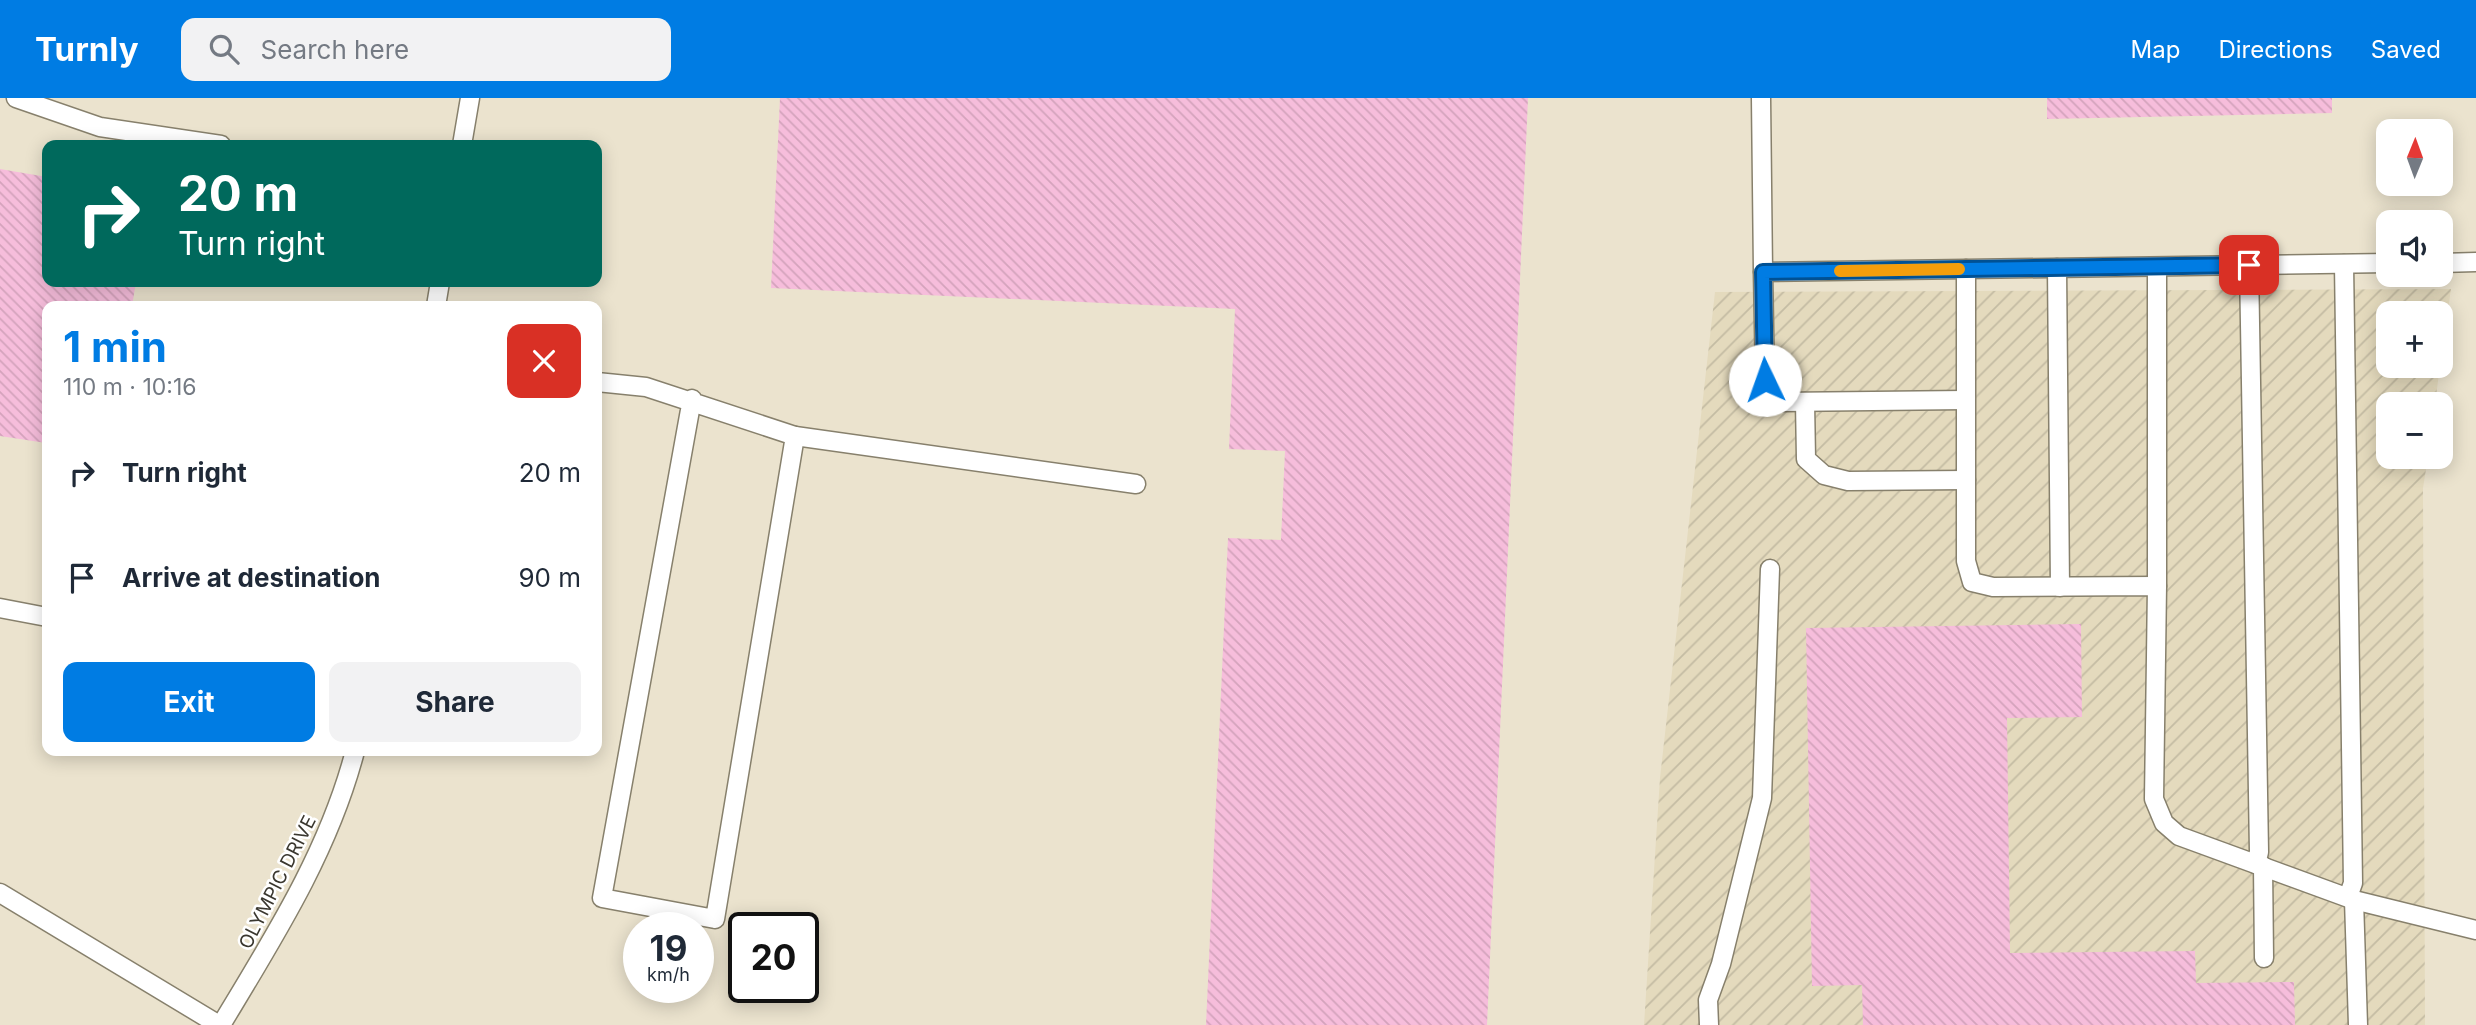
<!DOCTYPE html>
<meta charset="utf-8">
<style>
body{margin:0;font-family:Inter,sans-serif;background:#f2f2f3;color:#1f2937;height:100vh;display:flex;flex-direction:column;font-size:26px;white-space:nowrap}
*{box-sizing:border-box;margin:0}
p{font-size:23px;color:#747a83}
.icon{flex:none;width:38px;height:38px;fill:none;stroke:currentColor;stroke-width:2;stroke-linecap:round;stroke-linejoin:round}
.map{position:relative;flex:1;overflow:hidden}
.sheet{position:absolute;left:42px;top:203px;width:560px;height:455px;display:flex;flex-direction:column;background:#fff;border-radius:14px;box-shadow:0 4px 18px #0003}
.sheet>*{flex:none}
.hud{position:absolute;left:42px;top:42px;width:560px;height:147px;border-radius:14px;box-shadow:0 4px 18px #0003;background:#00695c;color:#fff;overflow:hidden}
.needle{width:46px;rotate:1deg}
.controls{position:absolute;left:2376px;top:21px;display:grid;gap:14px}
.controls a{display:grid;place-items:center;width:77px;height:77px;border-radius:14px;background:#fff;box-shadow:0 4px 18px #0003;font-size:35px}
.speed{position:absolute;left:623px;top:814px;display:flex;gap:14px;font-size:35px;font-weight:700;text-align:center}
.speed>*{display:grid;place-content:center;width:91px;height:91px;border-radius:50%;background:#fff;box-shadow:0 4px 18px #0003;line-height:1}
.speed small{font-size:18px;font-weight:400}
.speed .limit{border:4px solid #111;border-radius:10px;background:#fff;color:#111}
.pin{position:absolute;display:grid;place-items:center;width:60px;height:60px;color:#fff;margin:-30px;border-radius:14px;box-shadow:0 4px 10px #0006}
.me{position:absolute;width:77px;margin:-38px;rotate:357deg;stroke-linejoin:round;filter:drop-shadow(0 0 5px #0008)}
.turn{display:flex;align-items:center;gap:24px;height:147px;padding:0 21px;font-size:32px}
.turn .icon{width:91px;height:91px;stroke-width:2.5}
.turn b{display:block;font-size:49px;line-height:60px}
.round{display:grid;place-items:center;flex:none;width:74px;height:74px;border-radius:14px;background:#f2f2f3}
.headline{display:flex;align-items:center;justify-content:space-between;height:119px;padding:0 21px}
h1{font-size:42px;font-weight:700;line-height:52px;color:#007ce3}
.cta{display:flex;gap:14px;margin-top:auto;padding:14px 21px}
.cta a{flex:1;height:80px;border-radius:14px;background:#007ce3;color:#fff;font-size:28px;font-weight:700;line-height:80px;text-align:center}
.cta a+a{background:#f2f2f3;color:#1f2937}
ul{padding:0;list-style:none}
li{display:flex;align-items:center;gap:21px;height:105px;padding:0 21px}
li div{flex:1}
li b{display:block;font-size:26px}
li em{font-style:normal}
header{display:flex;align-items:center;gap:42px;box-sizing:border-box;height:98px;padding:0 35px;background:#007ce3;color:#fff}
header strong{font-size:33px}
nav{display:flex;gap:38px;margin-inline-start:auto;font-size:24px}
.search{width:490px;height:63px;background:#f2f2f3;display:flex;align-items:center;gap:18px;box-sizing:border-box;padding:0 24px;border-radius:14px;color:#747a83;font-size:26px}
.map>svg:first-child{display:block}
</style>
<header>
<strong>Turnly</strong>
<div class="search"><svg class="icon" aria-label="search" viewBox="0 0 24 24"><circle cx="10" cy="10" r="6"/><path d="M15 15l6 6"/></svg>Search here</div>
<nav><a>Map</a><a>Directions</a><a>Saved</a></nav>
</header>
<div class="map">
<svg width="2476" height="927" viewBox="0 0 2476 927">
<defs>
<pattern id="industrial-furrows" width="10" height="10" patternUnits="userSpaceOnUse" patternTransform="scale(1.75)"><rect width="10" height="10" fill="#e4dabd"/><path d="M-1 1l2-2M0 10L10 0M9 11l2-2" fill="none" stroke="#c4bca3"/></pattern>
<pattern id="building-back-hatch" width="6" height="6" patternUnits="userSpaceOnUse" patternTransform="scale(1.75)"><rect width="6" height="6" fill="#f6bddb"/><path d="M-1 5l2 2M0 0l6 6M5-1l2 2" fill="none" stroke="#d4a3bc"/></pattern>
</defs>
<rect width="100%" height="100%" fill="#ebe3ce"/>
<path fill="url(#industrial-furrows)" d="M2451,191L2441,260V215H2389V268H2440L2435,306H2389V359H2428L2423,390L2425,927H1644L1660,680L1715,194Z"/>
<g fill="url(#building-back-hatch)">
<path d="M780,0H1528L1487,927H1206L1228,440L1281,442L1285,353L1229,351L1235,211L771,190Z"/>
<path d="M2047,0H2332V15L2047,21Z"/>
<path d="M0,71L47,79V184H136L132,208H47L46,345L0,338Z"/>
<path d="M2081,526L2082,619L2007,620L2010,855L2195,853L2196,885L2294,884L2295,927H1863L1862,887L1812,888L1806,530Z"/>
</g>
<g fill="none" stroke-linecap="round" stroke-linejoin="round">
<defs>
<g id="service">
<path d="M16,0L100,29L221,47"/>
<path d="M1761,0L1763,174L2389,165"/>
<path d="M462,47L470,0"/>
<path d="M2441,165L2476,164"/>
<path d="M2344,166L2353,785L2348,799"/>
<path d="M2249,167L2259,754L2256,766"/>
<path d="M2057,170L2060,489"/>
<path d="M1966,171V463L1972,484L1993,489L2157,488L2154,701L2164,725L2179,738L2354,802L2476,832"/>
<path d="M1763,174L1765,282L1772,297L1781,304L1965,302"/>
<path d="M436,208L440,184"/>
<path d="M597,284L646,289L795,338L715,821L602,800L692,301"/>
<path d="M1805,304L1806,361L1824,377L1848,383L1966,382"/>
<path d="M795,338L1136,386"/>
<path d="M2157,488V169"/>
<path d="M0,510L47,519"/>
<path d="M2263,768L2264,860"/>
<path d="M0,795L219,927"/>
<path d="M2354,802L2358,927"/>
<path d="M221,927C274,839 329,753 355,653"/>
<path d="M1709,927L1708,902L1721,866L1762,700L1770,471"/>
</g>
</defs>
<use href="#service" stroke="#87806c" stroke-width="21"/>
<use href="#service" stroke="#fff" stroke-width="18"/>
</g>
<g fill="none" stroke-linecap="round" stroke-linejoin="round">
<defs>
<path id="route" d="M1765,282L1763,174L2249,167"/>
</defs>
<use href="#route" stroke="#005194" stroke-width="18"/>
<use href="#route" stroke="#007ce3" stroke-width="12"/>
<path stroke="#f59e0b" stroke-width="12" d="M1840,173L1959,171"/>
</g>
<g text-anchor="middle" stroke-width="5" stroke-linejoin="round" paint-order="stroke">
<g font-size="19" fill="#3a372f" stroke="#fff">
<text transform="translate(277 784) rotate(-63)" y="7">OLYMPIC DRIVE</text>
</g>
</g>
</svg>
<div class="controls">
<a><svg class="needle" viewBox="-14 -14 28 28"><path d="M0-13l5 13h-10z" fill="#e53935"/><path d="M0 13l5-13h-10z" fill="#747a83"/></svg></a>
<a><svg class="icon" aria-label="sound" viewBox="0 0 24 24"><path d="M4 9h4l5-4v14l-5-4H4zM17 9q2 3 0 6"/></svg></a>
<a>+</a>
<a>−</a>
</div>
<div class="speed"><div>19<small>km/h</small></div><div class="limit">20</div></div>
<div class="pin" style="left:2249px;top:167px;background:#d93025"><svg class="icon" aria-label="arrive" viewBox="0 0 24 24"><path d="M6 21V4h12l-3 4 3 4H6"/></svg></div>
<svg class="me" style="left:1765px;top:282px" viewBox="-20 -20 40 40"><circle r="19" fill="#fff"/><path d="M0-13L10 11 0 6-10 11z" fill="#007ce3"/></svg>
<div class="hud">
<div class="turn"><svg class="icon" aria-label="right" viewBox="0 0 24 24"><path d="M7 20v-9h11M14 6l5 5-5 5"/></svg><div><b>20 m</b>Turn right</div></div>
</div>
<section class="sheet">
<div class="headline"><div><h1>1 min</h1><p>110 m · 10:16</p></div><a class="round" style="background:#d93025;color:#fff"><svg class="icon" aria-label="close" viewBox="0 0 24 24"><path d="M6 6l12 12M18 6L6 18"/></svg></a></div>
<ul>
<li><svg class="icon" aria-label="right" viewBox="0 0 24 24"><path d="M7 20v-9h11M14 6l5 5-5 5"/></svg><div><b>Turn right</b></div><em>20 m</em></li>
<li><svg class="icon" aria-label="arrive" viewBox="0 0 24 24"><path d="M6 21V4h12l-3 4 3 4H6"/></svg><div><b>Arrive at destination</b></div><em>90 m</em></li>
</ul>
<div class="cta"><a>Exit</a><a>Share</a></div>
</section>
</div>
